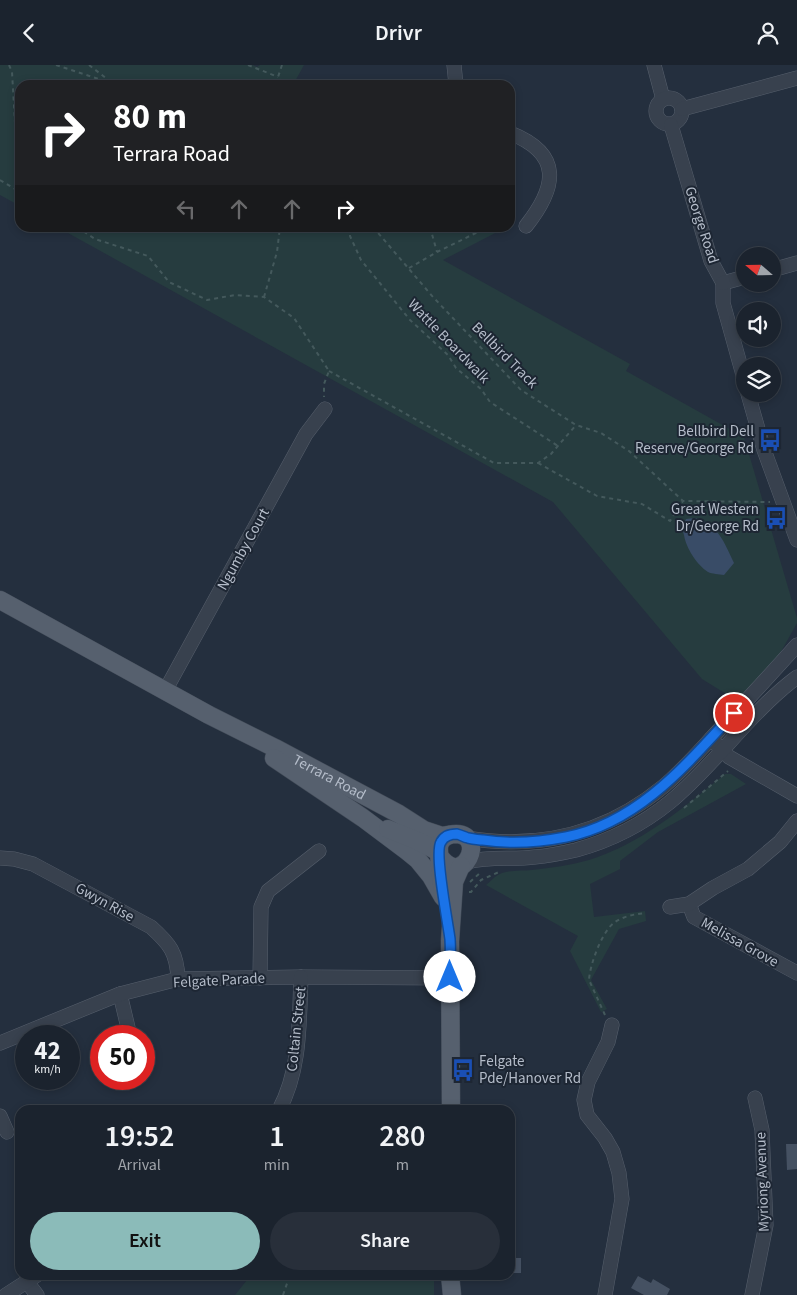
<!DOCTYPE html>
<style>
body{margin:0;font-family:"Source Sans 3",sans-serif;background:#282f3a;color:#f1f3f6;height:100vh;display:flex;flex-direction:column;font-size:19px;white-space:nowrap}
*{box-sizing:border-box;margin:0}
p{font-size:16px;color:#a0a4aa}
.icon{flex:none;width:28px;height:28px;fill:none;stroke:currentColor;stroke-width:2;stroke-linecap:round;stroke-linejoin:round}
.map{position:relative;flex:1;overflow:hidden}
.panel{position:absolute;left:15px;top:1040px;width:500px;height:175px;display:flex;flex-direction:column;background:#1b232e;border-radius:15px;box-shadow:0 2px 8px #0003,0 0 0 1px #39404a}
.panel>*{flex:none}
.hud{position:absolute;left:15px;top:15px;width:500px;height:152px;border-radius:15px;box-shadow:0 2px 8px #0003,0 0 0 1px #39404a;background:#202124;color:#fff;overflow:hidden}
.needle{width:32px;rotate:290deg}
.fabs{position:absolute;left:736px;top:182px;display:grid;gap:10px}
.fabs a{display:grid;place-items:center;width:45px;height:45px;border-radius:50%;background:#1b232e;box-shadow:0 2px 8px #0003,0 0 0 1px #39404a;font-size:25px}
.speed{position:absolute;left:15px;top:960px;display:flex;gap:10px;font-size:25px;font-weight:700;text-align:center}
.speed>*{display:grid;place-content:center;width:65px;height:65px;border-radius:50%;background:#1b232e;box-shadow:0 2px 8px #0003,0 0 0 1px #39404a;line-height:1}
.speed small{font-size:12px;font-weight:400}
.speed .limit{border:8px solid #d22;background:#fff;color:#111}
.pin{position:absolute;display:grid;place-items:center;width:42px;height:42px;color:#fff;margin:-21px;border:2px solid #fff;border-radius:50%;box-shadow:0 1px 5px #0007}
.me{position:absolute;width:55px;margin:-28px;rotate:0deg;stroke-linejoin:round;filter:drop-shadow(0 0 4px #0008)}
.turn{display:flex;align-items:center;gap:18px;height:105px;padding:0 15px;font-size:22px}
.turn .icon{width:65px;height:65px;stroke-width:2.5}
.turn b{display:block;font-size:35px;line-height:42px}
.lanes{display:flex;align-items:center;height:48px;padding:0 15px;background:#0003;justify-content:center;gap:25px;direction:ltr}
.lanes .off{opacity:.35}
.eta{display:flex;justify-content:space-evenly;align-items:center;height:85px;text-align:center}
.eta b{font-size:30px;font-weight:600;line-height:35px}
.button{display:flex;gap:10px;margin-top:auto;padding:10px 15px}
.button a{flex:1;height:58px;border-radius:30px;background:#8bbbb9;color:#111;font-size:20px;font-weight:600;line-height:58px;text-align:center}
.button a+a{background:#282f3a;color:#f1f3f6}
header{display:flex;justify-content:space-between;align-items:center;height:65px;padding:0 15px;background:#1b232e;font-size:22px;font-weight:600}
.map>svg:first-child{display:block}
</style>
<header><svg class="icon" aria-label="back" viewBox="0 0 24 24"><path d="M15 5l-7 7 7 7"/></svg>Drivr<svg class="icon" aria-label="person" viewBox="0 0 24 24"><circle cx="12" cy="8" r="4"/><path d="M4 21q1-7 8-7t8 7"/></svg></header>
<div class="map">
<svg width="797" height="1230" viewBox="0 0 797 1230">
<rect width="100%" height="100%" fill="#242f3e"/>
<g fill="#263c3f">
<path d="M0,0H253L257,2L260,0H304L293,20H20V141L0,130Z"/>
<path d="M59,163H504L503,164L443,195L630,299L626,306L744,372L797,553V558L773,601L736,635L702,614L553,437Z"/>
<path d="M725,709H731L746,719L658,767L620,796V804L590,819L594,852L645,846L646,856L619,864L591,915L607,944L601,947L570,886L578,871L486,820C491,816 496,810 502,808C510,805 523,806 532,805C551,803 571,800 589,795C641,779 683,743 725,709Z"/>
<path d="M251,1210H434V1230H235Z"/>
</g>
<path fill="#394c67" d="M695,453C718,459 724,477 734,498L724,510C719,509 712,509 708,507C697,500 686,483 684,470C682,465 684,459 686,454Z"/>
<g fill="#455162">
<path d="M786,1079H797V1104L787,1105Z"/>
<rect x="510" y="1193" width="11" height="15"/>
<path d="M638,1211L651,1218L653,1214L670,1224L667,1230H644L631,1223Z"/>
</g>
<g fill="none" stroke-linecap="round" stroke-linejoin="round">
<defs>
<g id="minor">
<path d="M454,0L456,20"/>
<path d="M654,0L663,34"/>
<circle cx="669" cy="46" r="13"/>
<path d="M682,44L797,13"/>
<path d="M671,60L711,196L723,218V238L745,317"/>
<path d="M510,68C563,89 557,122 526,161"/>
<path d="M772,205L797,198"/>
<path d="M723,218L745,212"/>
<path d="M748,329L764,385L797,475"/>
<path d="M165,626L306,369L325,344"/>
<path d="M716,679L729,692L797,731"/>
<path d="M466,773C540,785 606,769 664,721C684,704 702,683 720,664C746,636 772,608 797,580"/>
<path d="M0,793L14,794L33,799L151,862C170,879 177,888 178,914"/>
<path d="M467,797C489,791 512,795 535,792C548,791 563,788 576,785C609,776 643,759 670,737C716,699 749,648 797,612"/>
<path d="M689,839L694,852L797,908"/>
<path d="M670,842L689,839L713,823L748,804L780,777L797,756"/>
<path d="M260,913L261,842L268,826L319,786"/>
<path d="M120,929L130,971"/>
<path d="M0,978L120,929L178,914L301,912L450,913"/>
<path d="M279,1045C301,1004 299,957 301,912"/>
<path d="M0,1051L7,1067"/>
<path d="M27,1217L37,1230"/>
<path d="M6,1230L37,1210"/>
<path d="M605,1230L622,1134L619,1108L613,1087L605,1073L587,1050L584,1035L588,1017L608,977L612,960"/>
<path d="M752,1230L766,1160L762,1065L755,1033"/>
</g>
<g id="major">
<path id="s1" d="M0,535L209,650L275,683L399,749L424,765L442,771L449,770"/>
<path d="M274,693L363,753L407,786L418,795L431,811L443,832"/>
<path d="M388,764L418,776L439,787"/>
<path d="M440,792C464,824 487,770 456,769C449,769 443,772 440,778C437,785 442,819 443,829"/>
<path d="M451,1045L450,876L454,817L461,801"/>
<path d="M450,1210L452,1230"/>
</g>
</defs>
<use href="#minor" stroke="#565f6c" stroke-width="15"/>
<use href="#major" stroke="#414a57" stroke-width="19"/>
<g stroke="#44595c" stroke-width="2" stroke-dasharray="4 4" stroke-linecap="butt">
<path d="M9,0L12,7L19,126"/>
<path d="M56,0L114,19"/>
<path d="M89,0L111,17"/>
<path d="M248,0L278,12"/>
<path d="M282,0L278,12L285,20"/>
<path d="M14,35L20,40"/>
<path d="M0,115L20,127"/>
<path d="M77,162L95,174L148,191L169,217L207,235L235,230L264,232L294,253L329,306L324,319V332"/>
<path d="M350,162V171L361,195L410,255L448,290L456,303L481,324L490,337L558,381"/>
<path d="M373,162L433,232L521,325L576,360L601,368L629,386L683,436L770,437"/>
<path d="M430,162L437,187"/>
<path d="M409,203L437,187L488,162"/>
<path d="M264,232L277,187L280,162"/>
<path d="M329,306L494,398H538L551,389L576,360"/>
<path d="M538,398L597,431L642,439L670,456L683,436"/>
<path d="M684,743L728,706"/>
<path d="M470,817L481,807"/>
<path d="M469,827H471L481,815L499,807"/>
<path d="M605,950L589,915C590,899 602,866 615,857C624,851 635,849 646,848"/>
<path d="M283,1230L290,1210"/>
</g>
<use href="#minor" stroke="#38414e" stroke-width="14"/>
<use href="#major" stroke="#56606e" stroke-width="18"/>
</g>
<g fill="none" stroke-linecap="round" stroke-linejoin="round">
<defs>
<path id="route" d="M450,912C450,900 451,887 450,874C448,858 434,787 441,777C444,771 451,769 457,769C461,770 464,772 468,773C473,774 478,775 483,775C509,779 540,777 566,772C638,758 687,699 734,648"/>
</defs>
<use href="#route" stroke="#114b97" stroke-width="12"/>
<use href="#route" stroke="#1a73e8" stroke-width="9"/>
</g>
<defs>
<symbol id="bus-bare" viewBox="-9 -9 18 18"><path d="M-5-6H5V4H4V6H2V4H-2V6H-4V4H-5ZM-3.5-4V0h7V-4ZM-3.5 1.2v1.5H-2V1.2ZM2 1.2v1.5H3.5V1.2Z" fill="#1a4fb4" stroke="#1d2633" stroke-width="2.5" paint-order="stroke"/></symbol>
</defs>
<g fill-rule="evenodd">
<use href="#bus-bare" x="754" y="359" width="32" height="32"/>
<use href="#bus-bare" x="760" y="437" width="32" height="32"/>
<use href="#bus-bare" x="447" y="989" width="32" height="32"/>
</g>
<g text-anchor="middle" stroke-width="4" stroke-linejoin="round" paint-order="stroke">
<g font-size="15" fill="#b4bcc9" stroke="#1d2633">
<text transform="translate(702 160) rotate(72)" y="5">George Road</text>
<text transform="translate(449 276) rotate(46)" y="5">Wattle Boardwalk</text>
<text transform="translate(505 290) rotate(45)" y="5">Bellbird Track</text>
<text transform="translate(243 484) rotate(-61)" y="5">Ngumby Court</text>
<text dy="5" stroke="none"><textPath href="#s1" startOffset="374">Terrara Road</textPath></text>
<text transform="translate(105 837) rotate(29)" y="5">Gwyn Rise</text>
<text transform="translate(740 877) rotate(29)" y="5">Melissa Grove</text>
<text transform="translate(219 915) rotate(-3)" y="5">Felgate Parade</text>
<text transform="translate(296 964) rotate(-84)" y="5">Coltain Street</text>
<text transform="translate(762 1117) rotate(-92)" y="5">Myriong Avenue</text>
</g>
<g font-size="15" fill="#b4bcc9" stroke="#1d2633" text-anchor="end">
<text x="754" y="371">Bellbird Dell<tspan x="754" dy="17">Reserve/George Rd</tspan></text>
<text x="759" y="449">Great Western<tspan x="759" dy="17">Dr/George Rd</tspan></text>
<text x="479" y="1001" text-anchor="start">Felgate<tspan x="479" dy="17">Pde/Hanover Rd</tspan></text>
</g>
</g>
</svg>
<div class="fabs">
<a><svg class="needle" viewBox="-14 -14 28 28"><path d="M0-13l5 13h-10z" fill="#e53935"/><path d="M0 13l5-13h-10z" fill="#a0a4aa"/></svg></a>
<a><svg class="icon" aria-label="sound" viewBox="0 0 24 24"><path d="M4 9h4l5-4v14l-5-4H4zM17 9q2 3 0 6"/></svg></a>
<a><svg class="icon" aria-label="layers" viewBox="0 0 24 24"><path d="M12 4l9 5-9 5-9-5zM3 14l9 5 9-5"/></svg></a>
</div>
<div class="speed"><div>42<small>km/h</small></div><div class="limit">50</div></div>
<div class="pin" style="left:734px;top:648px;background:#d93025"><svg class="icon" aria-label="arrive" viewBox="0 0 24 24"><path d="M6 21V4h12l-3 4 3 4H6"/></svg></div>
<svg class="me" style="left:450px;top:912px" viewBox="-20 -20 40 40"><circle r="19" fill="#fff"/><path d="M0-13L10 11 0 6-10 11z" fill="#1a73e8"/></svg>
<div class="hud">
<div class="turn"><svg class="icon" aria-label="right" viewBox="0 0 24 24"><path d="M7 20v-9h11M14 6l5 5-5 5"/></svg><div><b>80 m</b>Terrara Road</div></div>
<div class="lanes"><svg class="icon off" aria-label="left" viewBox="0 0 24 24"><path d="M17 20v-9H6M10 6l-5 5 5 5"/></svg><svg class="icon off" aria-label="ahead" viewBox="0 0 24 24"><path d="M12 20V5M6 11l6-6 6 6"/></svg><svg class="icon off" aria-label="ahead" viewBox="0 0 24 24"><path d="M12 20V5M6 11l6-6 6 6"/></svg><svg class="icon" aria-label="right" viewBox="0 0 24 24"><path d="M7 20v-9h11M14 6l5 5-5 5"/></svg></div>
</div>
<section class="panel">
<div class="eta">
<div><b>19:52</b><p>Arrival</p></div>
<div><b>1</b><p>min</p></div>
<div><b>280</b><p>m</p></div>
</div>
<div class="button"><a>Exit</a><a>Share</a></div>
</section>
</div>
